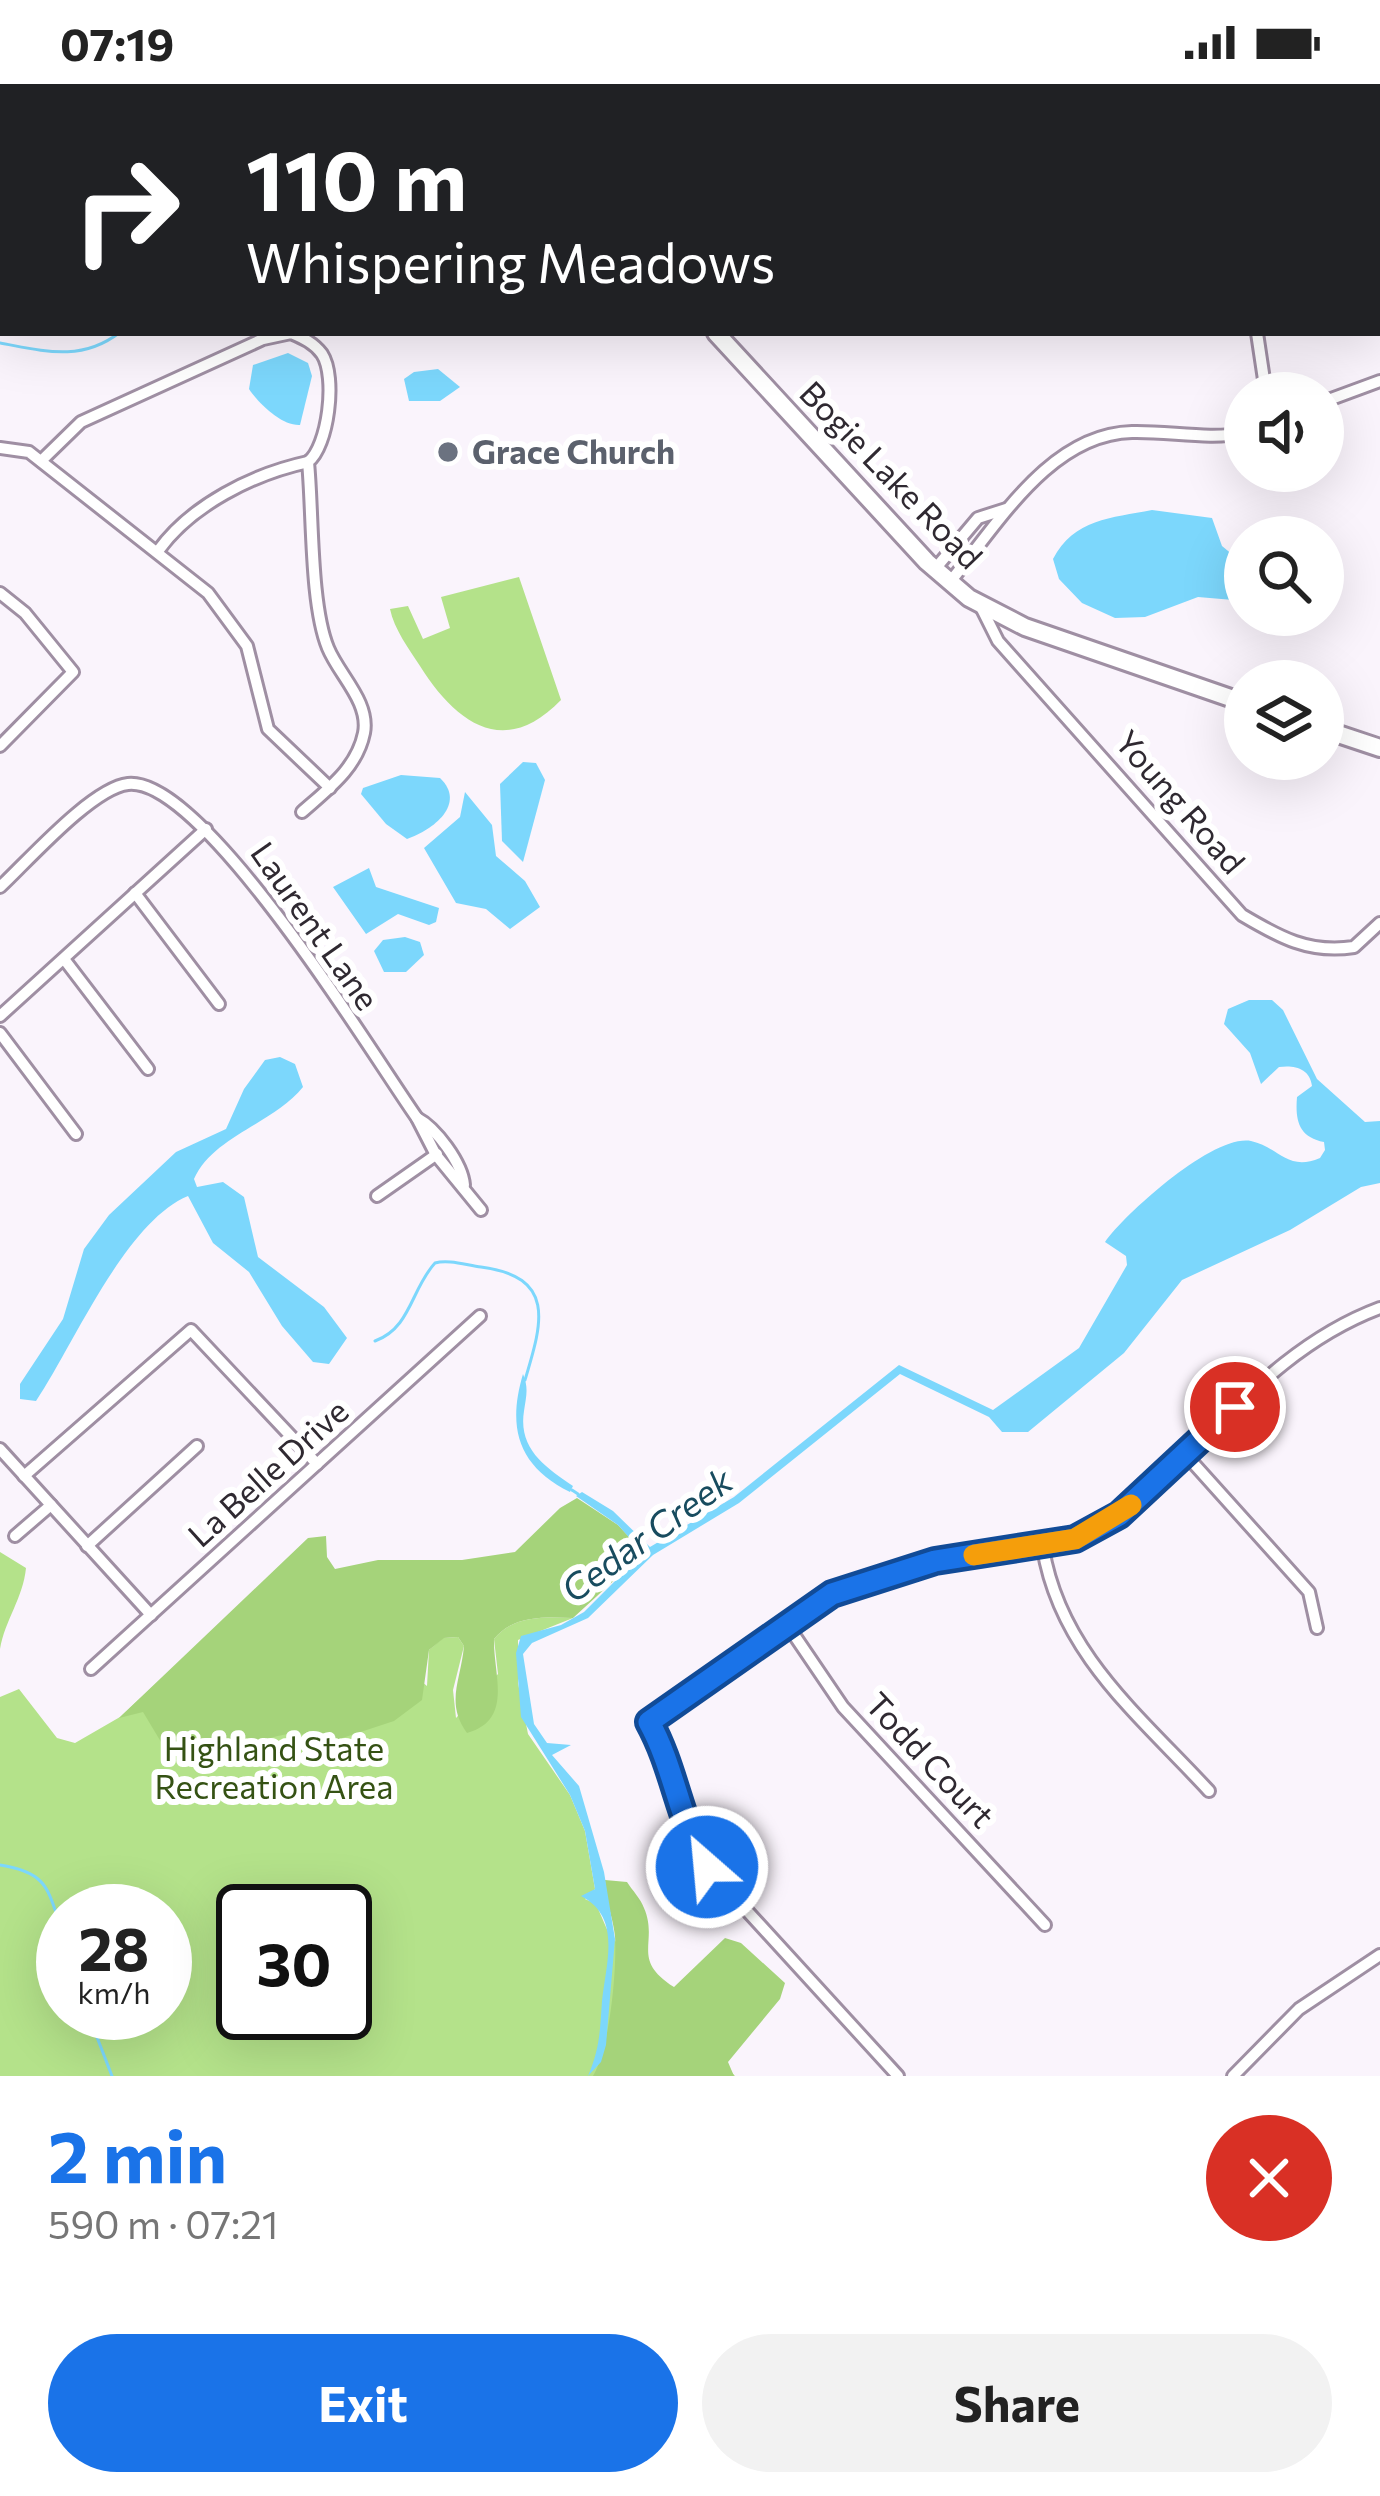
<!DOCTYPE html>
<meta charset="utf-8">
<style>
body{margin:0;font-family:Commissioner,sans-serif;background:#f2f2f2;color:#222;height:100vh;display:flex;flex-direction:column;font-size:45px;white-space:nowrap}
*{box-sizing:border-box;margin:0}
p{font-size:39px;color:#767676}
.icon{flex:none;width:66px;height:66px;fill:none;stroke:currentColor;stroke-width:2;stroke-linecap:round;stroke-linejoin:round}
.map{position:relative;height:1992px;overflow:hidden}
.side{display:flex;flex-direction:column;background:#fff;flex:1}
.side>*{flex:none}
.guide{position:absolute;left:0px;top:0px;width:1380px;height:252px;box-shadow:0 12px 48px #0002;background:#202124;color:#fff;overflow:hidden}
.tools{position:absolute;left:1224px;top:288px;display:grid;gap:24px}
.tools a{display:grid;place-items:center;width:120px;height:120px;border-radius:50%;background:#fff;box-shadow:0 12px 48px #0002;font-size:60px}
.speed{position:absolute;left:36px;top:1800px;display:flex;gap:24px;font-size:60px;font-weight:700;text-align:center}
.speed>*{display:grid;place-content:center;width:156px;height:156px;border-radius:50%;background:#fff;box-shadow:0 12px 48px #0002;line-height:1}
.speed small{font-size:30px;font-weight:400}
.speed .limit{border:6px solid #111;border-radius:18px;background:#fff;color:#111}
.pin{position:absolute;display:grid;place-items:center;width:102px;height:102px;color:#fff;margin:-51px;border:6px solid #fff;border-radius:50%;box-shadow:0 3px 12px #0007}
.me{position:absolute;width:132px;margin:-66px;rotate:333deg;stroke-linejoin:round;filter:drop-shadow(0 0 9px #0008)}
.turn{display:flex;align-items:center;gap:42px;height:252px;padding:0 48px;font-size:54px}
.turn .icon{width:156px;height:156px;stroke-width:2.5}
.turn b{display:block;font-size:84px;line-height:102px}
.round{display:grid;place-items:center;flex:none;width:126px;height:126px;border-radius:63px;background:#f2f2f2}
.headline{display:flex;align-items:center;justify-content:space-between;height:204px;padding:0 48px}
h1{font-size:72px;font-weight:700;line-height:90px;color:#1a73e8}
.cta{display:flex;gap:24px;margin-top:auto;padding:24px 48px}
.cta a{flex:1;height:138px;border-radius:72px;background:#1a73e8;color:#fff;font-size:48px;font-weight:700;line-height:138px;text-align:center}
.cta a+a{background:#f2f2f2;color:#222}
.status{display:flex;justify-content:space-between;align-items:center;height:84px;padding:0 60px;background:#fff;direction:ltr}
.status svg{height:33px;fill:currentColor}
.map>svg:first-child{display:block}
</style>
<div class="status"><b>07:19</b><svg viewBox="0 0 49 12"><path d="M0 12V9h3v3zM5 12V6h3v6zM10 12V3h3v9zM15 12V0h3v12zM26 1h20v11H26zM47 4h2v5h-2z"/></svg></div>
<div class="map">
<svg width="1380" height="1992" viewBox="0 0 1380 1992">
<rect width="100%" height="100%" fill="#faf4fc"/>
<g fill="#b4e28a" fill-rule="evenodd">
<path d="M519,493L561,616C504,675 456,639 420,582C409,565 394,545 390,525L408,522L423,555L450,544L441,513Z"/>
<path d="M0,1468L26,1484C23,1514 5,1536 0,1565Z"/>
<path d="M283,1482L427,1602L429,1566L443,1554L458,1553L464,1562L453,1606L456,1634L498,1590L494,1555C513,1531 545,1533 573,1534L518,1556V1599L528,1650L570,1711L585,1747L595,1805L585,1815L596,1820L609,1850L735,1992H0V1613L19,1605L57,1654L75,1659L120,1633ZM63,1827H165V1929H63ZM243,1827H345V1929H243Z"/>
</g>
<g fill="#a5d37a">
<path d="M577,1414L618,1441L644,1469L573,1534C545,1533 513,1531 494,1555C493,1590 514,1636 467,1649C445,1619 461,1596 464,1562L458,1553L444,1554L429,1566L422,1616L394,1637L324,1660C286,1633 249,1669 208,1675C197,1676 177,1667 164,1663L143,1628L119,1634L308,1454L326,1452L327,1473L335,1485L378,1476H462L515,1468L560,1424Z"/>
<path d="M605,1796L627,1798C632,1806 641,1815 644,1824C659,1859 630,1875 674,1903L725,1854L741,1859L785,1899L780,1915L728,1978L734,1992H593C610,1963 617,1886 615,1852C613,1833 605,1816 605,1796Z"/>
</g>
<g fill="#7cd7fc">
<path d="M288,269L308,279L312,292L300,341C282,342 259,320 249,305L253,281Z"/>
<path d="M438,285L460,303L440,317H409L404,295L414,288Z"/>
<path d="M1152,426L1212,434L1222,462L1245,481V517L1198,513L1145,533L1115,534L1082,519L1059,495L1053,475C1074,435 1111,434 1152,426Z"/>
<path d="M523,678L536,679L545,696L523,778L502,757L500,700Z"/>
<path d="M401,691L440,694C467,720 433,746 407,755L386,740L361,710L363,704Z"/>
<path d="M465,708L492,741L496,772L525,797L540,823L510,845L486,825L456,819L424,764L460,733Z"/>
<path d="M369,784L376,803L439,824L436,838L429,841L398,830L366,850L333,803Z"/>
<path d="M405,853L420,858L424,871L406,888H384L374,867L383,856Z"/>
<path d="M1249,916H1272L1283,926L1317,995L1365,1038L1380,1037V1099L1361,1103L1290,1146L1182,1196L1124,1269L1028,1348H1002L989,1333L900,1290L739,1419L653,1471L588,1534L532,1559L523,1570L534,1640L547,1659L571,1661L552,1671L579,1702L604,1788L615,1855L606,1961L601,1978L588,1992C600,1964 600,1946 602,1917C606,1879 622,1833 581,1812L595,1805L585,1747L570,1711L521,1633L516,1569L521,1552L561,1541L584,1528L643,1469L618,1441L576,1412L582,1408L613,1427L650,1463L734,1413L899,1281L993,1326L1079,1264L1127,1181L1126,1172L1105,1158C1126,1129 1213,1050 1251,1057C1279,1063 1287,1088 1320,1074L1325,1066L1324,1058C1299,1053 1295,1037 1297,1013L1312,1002C1310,984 1294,981 1279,983L1261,1000L1250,969L1224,940L1228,925Z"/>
<path d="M280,973L295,980L303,1003C273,1040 213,1052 194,1095L197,1103L223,1098L244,1113L258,1173L324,1223L347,1254L329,1280L313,1278L282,1242L249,1188L213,1159L188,1112C125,1138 73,1262 36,1317L20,1315V1300L63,1235L84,1165L109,1131L176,1068L226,1045L244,1005L265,976Z"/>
<path d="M523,1290C529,1304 526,1313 524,1327C518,1365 545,1383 573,1402L570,1408C518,1382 507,1344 523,1290Z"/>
</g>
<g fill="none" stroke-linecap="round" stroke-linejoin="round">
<g stroke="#7cd7fc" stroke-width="3">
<path d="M884,3L886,0"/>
<path d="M0,259C44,267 81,278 119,249"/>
<path d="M375,1257C411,1244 411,1205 435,1179C448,1175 466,1181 481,1183C557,1193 542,1239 525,1296"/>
<path d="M572,1406L578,1410"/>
<path d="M0,1781C50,1789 47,1806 63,1848"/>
<path d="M79,1929L95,1948L112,1992"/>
</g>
<defs>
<g id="street">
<path d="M1257,249L1266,309"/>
<path d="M1323,318L1380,297"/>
<path d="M0,364L29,368L208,509L247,562L268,645L330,704"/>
<path d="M41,377L81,338L263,255L291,249C303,254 314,259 322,270C337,293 328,363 308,378C313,429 310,520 328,564C339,591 370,618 364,649C357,684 328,705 302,728"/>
<path d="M158,467C191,421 253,390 308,378"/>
<path d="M935,485L978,434L1006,425"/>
<path d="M949,499C997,442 1049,350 1132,348C1170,347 1207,356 1245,349"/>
<path d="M0,509L25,529L73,588L0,662"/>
<path d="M980,521L998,557L1242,831C1279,853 1309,870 1354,863L1380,839"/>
<path d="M0,803C28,777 92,704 128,700C203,692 372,970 417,1034L436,1071L481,1126"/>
<path d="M135,809L219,920"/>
<path d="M64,875L148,985"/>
<path d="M0,932L206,745"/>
<path d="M0,949L76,1050"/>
<path d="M417,1034C436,1044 462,1079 464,1101"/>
<path d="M377,1112L437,1070"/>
<path d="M0,1365L151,1531"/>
<path d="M1186,1371L1309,1508L1317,1544"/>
<path d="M24,1392L191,1246L317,1380"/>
<path d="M15,1452L51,1421"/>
<path d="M87,1462L197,1362"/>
<path d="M1043,1464C1060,1569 1140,1632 1209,1707"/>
<path d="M786,1539L843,1623L1045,1841"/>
<path d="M91,1585L480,1232"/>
<path d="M898,1992L707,1783L682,1737L671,1688L649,1638C728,1580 802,1517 898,1488C972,1465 1050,1476 1117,1432C1137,1420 1154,1400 1172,1384C1237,1322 1294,1256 1380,1224"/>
<path d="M1233,1992L1299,1925L1380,1871"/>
</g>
<g id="secondary">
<path d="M525,0L526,3"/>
<path d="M716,249L927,478L969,514L1025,543L1245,619"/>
<path d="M1323,645L1380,664"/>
</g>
<g id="highway">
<path d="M161,0L163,3"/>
<path d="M128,3L132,0"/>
<path d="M189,3L193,0"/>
<path d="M0,115L3,113"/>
<path d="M0,173L3,170"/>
</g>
</defs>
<use href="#street" stroke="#9f8fa3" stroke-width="16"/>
<use href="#secondary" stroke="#9f8fa3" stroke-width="22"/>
<use href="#highway" stroke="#9a5259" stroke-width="27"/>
<use href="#street" stroke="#fff" stroke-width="10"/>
<use href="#secondary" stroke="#fff" stroke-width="16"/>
<use href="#highway" stroke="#d4686e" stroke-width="21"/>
</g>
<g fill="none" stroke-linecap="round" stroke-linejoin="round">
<defs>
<path id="route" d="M707,1783C679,1737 675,1685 649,1638L832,1510L935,1477L1075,1455L1119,1431L1235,1323"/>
</defs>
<use href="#route" stroke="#114b97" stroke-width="30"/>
<use href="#route" stroke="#1a73e8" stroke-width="21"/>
<path stroke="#f59e0b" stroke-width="21" d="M974,1471L1075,1455L1131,1421"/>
</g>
<circle fill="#6b7280" stroke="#fff" stroke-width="4.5" cx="448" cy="368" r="12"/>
<g text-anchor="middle" stroke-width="12" stroke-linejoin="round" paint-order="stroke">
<g font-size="33" font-weight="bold" fill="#5b616d" stroke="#fff" text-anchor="start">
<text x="472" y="380">Grace Church</text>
</g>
<g font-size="33" fill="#2f2931" stroke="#fff">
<text transform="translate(891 391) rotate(46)" y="12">Bogie Lake Road</text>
<text transform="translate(1180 718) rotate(49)" y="12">Young Road</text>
<text transform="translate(315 842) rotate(55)" y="12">Laurent Lane</text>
<text transform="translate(268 1389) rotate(-42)" y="12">La Belle Drive</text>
<text transform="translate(930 1676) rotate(47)" y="12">Todd Court</text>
</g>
<g font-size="33" fill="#355214" stroke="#fff">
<text x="274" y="1677">Highland State<tspan x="274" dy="38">Recreation Area</tspan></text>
</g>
<g font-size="36" font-style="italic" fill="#184c5f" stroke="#fff">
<text transform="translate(647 1451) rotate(-36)" y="13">Cedar Creek</text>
</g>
</g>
</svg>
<div class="tools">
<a><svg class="icon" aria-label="sound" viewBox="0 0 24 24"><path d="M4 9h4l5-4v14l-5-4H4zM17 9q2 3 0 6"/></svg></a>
<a><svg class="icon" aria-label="search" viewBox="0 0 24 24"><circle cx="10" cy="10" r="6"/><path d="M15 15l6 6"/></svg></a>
<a><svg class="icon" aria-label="layers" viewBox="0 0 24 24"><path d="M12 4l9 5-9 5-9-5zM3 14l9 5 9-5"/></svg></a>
</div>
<div class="speed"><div>28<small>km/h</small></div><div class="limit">30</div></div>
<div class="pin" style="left:1235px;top:1323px;background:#d93025"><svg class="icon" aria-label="arrive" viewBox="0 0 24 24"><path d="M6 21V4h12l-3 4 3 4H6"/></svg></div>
<svg class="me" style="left:707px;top:1783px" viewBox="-20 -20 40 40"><circle r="17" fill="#1a73e8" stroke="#fff" stroke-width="3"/><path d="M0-11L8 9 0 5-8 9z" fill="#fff"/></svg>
<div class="guide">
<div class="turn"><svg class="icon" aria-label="right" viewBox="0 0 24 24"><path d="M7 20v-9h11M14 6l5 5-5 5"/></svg><div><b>110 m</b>Whispering Meadows</div></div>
</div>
</div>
<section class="side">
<div class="headline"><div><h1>2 min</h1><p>590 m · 07:21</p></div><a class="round" style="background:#d93025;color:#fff"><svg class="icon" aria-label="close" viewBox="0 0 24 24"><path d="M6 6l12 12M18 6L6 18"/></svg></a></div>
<div class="cta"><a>Exit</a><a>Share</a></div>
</section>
